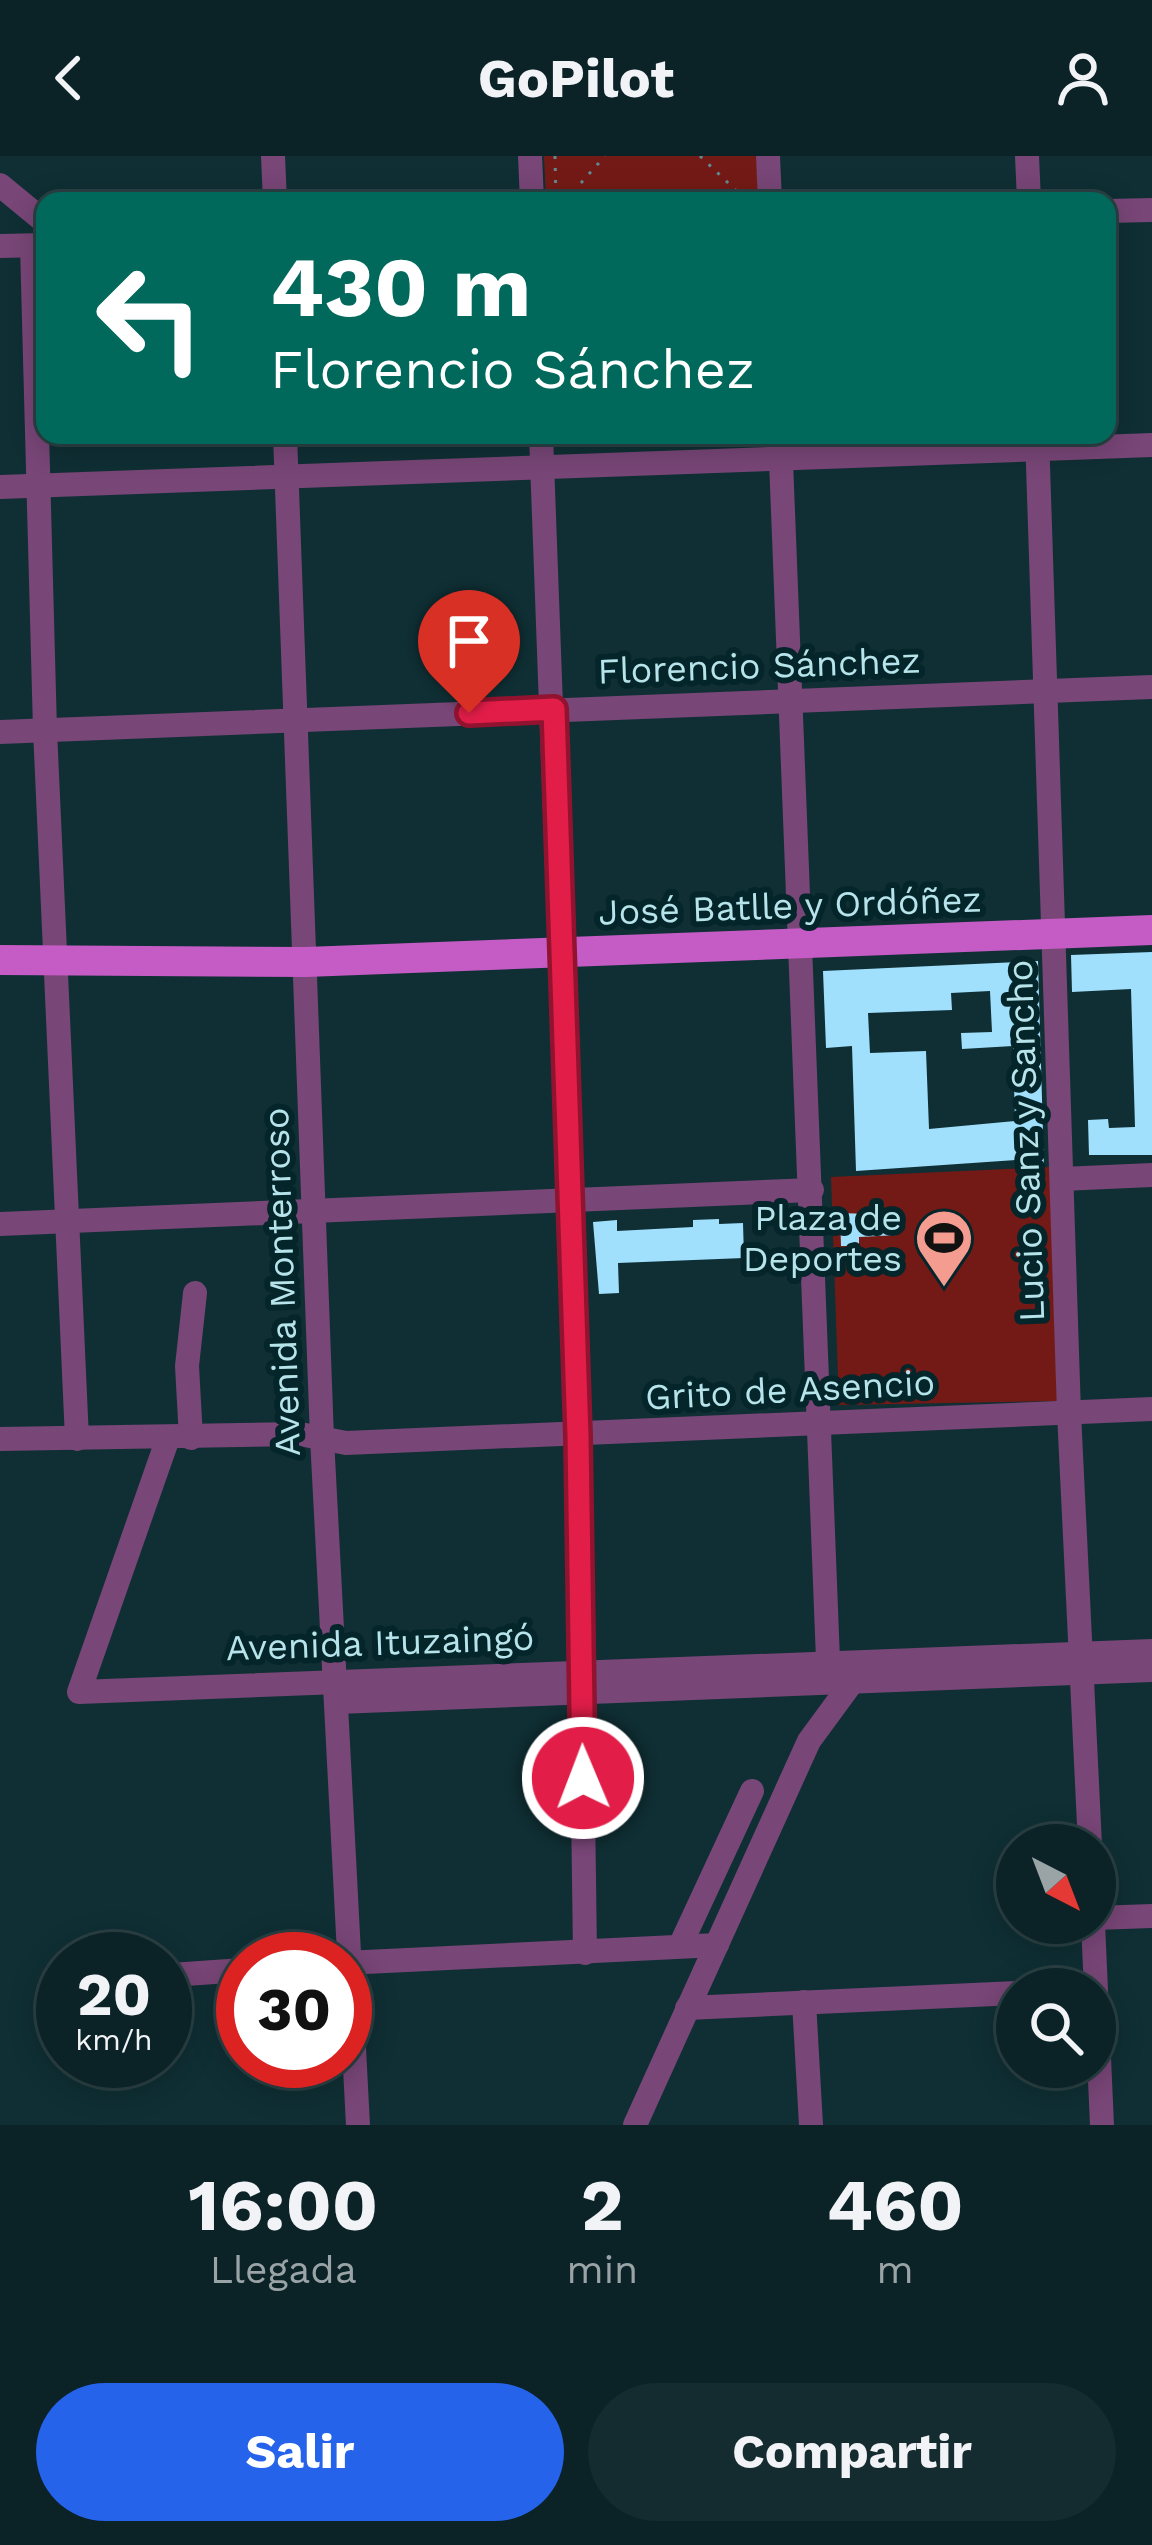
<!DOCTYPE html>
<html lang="es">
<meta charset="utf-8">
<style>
body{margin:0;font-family:"Work Sans",sans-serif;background:#142b2f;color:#f1f3f6;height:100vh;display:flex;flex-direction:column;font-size:45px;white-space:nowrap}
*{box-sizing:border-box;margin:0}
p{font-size:39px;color:#9aa4a7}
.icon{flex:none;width:66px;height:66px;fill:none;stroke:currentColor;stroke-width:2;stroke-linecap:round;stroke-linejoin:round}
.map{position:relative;height:1969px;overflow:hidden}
.details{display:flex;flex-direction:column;background:#0b2327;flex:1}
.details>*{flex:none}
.guide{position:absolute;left:36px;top:36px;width:1080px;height:252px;border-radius:24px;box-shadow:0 6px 30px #0003,0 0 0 3px #2b4044;background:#00695c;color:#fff;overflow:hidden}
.needle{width:78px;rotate:138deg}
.controls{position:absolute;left:996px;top:1668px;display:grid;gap:24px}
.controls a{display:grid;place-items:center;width:120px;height:120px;border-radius:50%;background:#0b2327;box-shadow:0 6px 30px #0003,0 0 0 3px #2b4044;font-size:60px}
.speed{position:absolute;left:36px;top:1776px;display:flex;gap:24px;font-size:60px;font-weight:700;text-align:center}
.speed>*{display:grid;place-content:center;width:156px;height:156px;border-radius:50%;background:#0b2327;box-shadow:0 6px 30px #0003,0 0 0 3px #2b4044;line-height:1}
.speed small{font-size:30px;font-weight:400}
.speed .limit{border:18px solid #d22;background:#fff;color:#111}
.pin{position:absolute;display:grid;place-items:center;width:102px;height:102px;color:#fff;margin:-123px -51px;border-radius:50% 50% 50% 0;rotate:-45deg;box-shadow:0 0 12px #0007}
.pin .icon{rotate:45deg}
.me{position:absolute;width:132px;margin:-66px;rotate:359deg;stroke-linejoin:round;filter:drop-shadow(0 0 9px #0008)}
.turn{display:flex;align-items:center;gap:42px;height:252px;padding:0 36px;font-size:54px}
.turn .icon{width:156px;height:156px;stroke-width:2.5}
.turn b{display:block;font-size:84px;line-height:102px}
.eta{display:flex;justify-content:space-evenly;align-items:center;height:204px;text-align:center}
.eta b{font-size:72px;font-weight:700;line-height:84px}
.cta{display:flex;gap:24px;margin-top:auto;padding:24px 36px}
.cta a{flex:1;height:138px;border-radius:72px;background:#2563eb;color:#fff;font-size:48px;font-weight:700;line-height:138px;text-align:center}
.cta a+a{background:#142b2f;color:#f1f3f6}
header{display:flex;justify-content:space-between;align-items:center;height:156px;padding:0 36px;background:#0b2327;font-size:54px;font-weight:700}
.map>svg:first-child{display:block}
</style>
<header><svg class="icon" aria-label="back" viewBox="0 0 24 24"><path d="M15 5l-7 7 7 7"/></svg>GoPilot<svg class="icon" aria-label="person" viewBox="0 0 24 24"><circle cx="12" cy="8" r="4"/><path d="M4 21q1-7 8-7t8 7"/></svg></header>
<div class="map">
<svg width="1152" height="1969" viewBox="0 0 1152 1969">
<rect width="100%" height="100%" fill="#0f2f34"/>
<g fill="#741a16">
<path d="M544,0H760L763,45H546Z"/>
<path d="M1050,1011L1057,1245L839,1249L831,1021Z"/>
</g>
<g fill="#a0e0fd" fill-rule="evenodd">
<path d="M1152,796V999H1089L1088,964L1108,963L1109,972L1135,971L1131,833L1072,836L1071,799Z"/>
<path d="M1038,805L1044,1012L1016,1013V1004L856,1015L852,890L826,892L823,815ZM990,835L992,876L961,877L962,893L1013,890L1015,965L929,973L926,895L870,897L868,857L952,854L951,837Z"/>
<path d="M840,1057L897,1059L898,1079L859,1081V1090H841Z"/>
<path d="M719,1063V1068L743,1067L744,1102L618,1107L619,1137L599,1138L593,1066L617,1064V1075L693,1071V1064Z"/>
</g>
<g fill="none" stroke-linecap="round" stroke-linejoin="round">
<g stroke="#638a90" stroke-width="3" stroke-dasharray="3 9" stroke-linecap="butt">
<path d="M555,0L556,45"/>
<path d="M700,0L747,45"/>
<path d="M565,45L605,0"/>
</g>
<g stroke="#784677" stroke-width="24">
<path d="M273,0L275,45"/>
<path d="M530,0L532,45"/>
<path d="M768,0L770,45"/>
<path d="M1027,0L1029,45"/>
<path d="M0,29L45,66"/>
<path d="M1107,55L1152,54"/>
<path d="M0,90L45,89"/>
<path d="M32,90L45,574L77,1283"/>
<path d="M285,279L322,1282L358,1969"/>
<path d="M541,279L578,1280L585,1797"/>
<path d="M780,279L828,1504"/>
<path d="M1037,279L1069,1257L1090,1689"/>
<path d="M0,331L1152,289"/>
<path d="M0,576L1152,531"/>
<path d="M1062,1023L1152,1019"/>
<path d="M0,1068L812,1034"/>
<path d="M168,1282L79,1536L1152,1495"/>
<path d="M191,1282L187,1210L195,1137"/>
<path d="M0,1283L300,1278L346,1287L1152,1253"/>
<path d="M338,1546L1152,1514"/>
<path d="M1095,1762L1152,1760"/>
<path d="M1093,1767L1102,1969"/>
<path d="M680,1790L752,1635"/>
<path d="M345,1807L717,1789"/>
<path d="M171,1819L243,1814"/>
<path d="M804,1846L811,1969"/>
<path d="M687,1852L1017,1837"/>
<path d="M635,1969L809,1585L856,1521"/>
</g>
<path stroke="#c55bc4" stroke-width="30" d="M0,804L306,806L1152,774"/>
</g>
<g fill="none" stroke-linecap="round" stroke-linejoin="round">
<defs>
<path id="route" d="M469,557L554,553L578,1280L583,1622"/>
</defs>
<use href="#route" stroke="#92132f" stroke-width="30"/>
<use href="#route" stroke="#e11d48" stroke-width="21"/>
</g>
<defs>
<symbol id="stadium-pin" viewBox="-11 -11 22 30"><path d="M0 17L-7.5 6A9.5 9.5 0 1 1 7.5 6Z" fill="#f59c91" stroke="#04252a"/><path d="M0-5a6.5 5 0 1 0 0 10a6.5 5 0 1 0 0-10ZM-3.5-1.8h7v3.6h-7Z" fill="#111"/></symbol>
</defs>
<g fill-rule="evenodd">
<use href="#stadium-pin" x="911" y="1049" width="66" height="90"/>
</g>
<g text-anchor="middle" stroke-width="12" stroke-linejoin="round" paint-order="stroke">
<g font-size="36" fill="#b7e4eb" stroke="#04252a">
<text transform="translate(759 509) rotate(-2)" y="13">Florencio Sánchez</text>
<text transform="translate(790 749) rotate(-2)" y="13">José Batlle y Ordóñez</text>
<text transform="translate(1025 985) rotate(-92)" y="13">Lucio Sanz y Sancho</text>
<text transform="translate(281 1126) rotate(-92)" y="13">Avenida Monterroso</text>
<text transform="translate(790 1233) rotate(-3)" y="13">Grito de Asencio</text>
<text transform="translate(380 1486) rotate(-2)" y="13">Avenida Ituzaingó</text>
</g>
<g font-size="36" fill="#b7e4eb" stroke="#04252a" text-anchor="end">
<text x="902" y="1074">Plaza de<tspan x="902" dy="41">Deportes</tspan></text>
</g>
</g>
</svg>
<div class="controls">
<a><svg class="needle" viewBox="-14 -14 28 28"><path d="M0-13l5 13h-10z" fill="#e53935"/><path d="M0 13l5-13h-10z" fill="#9aa4a7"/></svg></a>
<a><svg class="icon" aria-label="search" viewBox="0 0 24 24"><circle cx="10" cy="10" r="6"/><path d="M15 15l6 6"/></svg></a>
</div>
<div class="speed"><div>20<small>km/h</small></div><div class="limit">30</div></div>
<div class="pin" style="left:469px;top:557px;background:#d93025"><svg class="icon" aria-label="arrive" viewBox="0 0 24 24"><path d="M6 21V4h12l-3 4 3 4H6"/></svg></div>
<svg class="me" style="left:583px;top:1622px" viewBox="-20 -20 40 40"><circle r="17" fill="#e11d48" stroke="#fff" stroke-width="3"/><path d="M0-11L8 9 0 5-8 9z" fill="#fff"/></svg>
<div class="guide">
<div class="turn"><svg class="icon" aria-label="left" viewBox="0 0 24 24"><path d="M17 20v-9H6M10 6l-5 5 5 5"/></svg><div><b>430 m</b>Florencio Sánchez</div></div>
</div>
</div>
<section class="details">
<div class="eta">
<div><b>16:00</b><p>Llegada</p></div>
<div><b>2</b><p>min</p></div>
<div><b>460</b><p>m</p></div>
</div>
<div class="cta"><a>Salir</a><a>Compartir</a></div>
</section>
